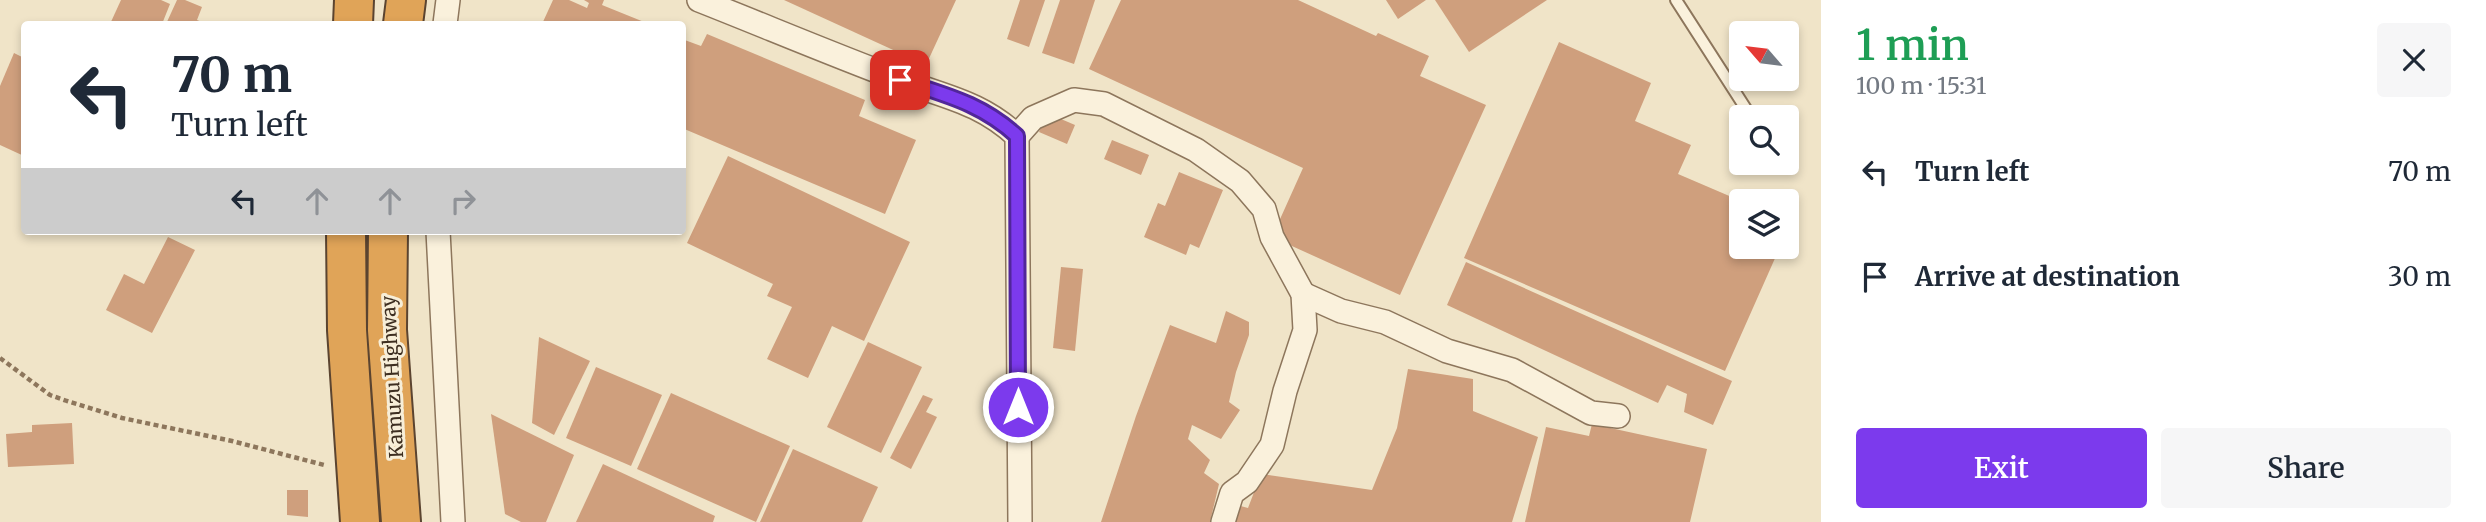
<!DOCTYPE html>
<meta charset="utf-8">
<style>
body{margin:0;font-family:Merriweather,serif;background:#f6f6f7;color:#1f2937;height:100vh;display:flex;flex-direction:column;font-size:26px;white-space:nowrap}
*{box-sizing:border-box;margin:0}
p{font-size:23px;color:#747a83}
.icon{flex:none;width:38px;height:38px;fill:none;stroke:currentColor;stroke-width:2;stroke-linecap:round;stroke-linejoin:round}
.map{position:relative;flex:1;overflow:hidden}
.drawer{display:flex;flex-direction:column;background:#fff;width:665px}
.drawer>*{flex:none}
.top-card{position:absolute;left:21px;top:21px;width:665px;height:214px;border-radius:7px;box-shadow:0 4px 10px #0003;background:#fff;color:#1f2937;overflow:hidden}
.needle{width:46px;rotate:298deg}
.controls{position:absolute;left:1729px;top:21px;display:grid;gap:14px}
.controls a{display:grid;place-items:center;width:70px;height:70px;border-radius:7px;background:#fff;box-shadow:0 4px 10px #0003;font-size:35px}
.pin{position:absolute;display:grid;place-items:center;width:60px;height:60px;color:#fff;margin:-30px;border-radius:14px;box-shadow:0 4px 10px #0006}
.me{position:absolute;width:77px;margin:-38px;rotate:0deg;stroke-linejoin:round;filter:drop-shadow(0 0 5px #0008)}
.turn{display:flex;align-items:center;gap:24px;height:147px;padding:0 35px;font-size:32px}
.turn .icon{width:91px;height:91px;stroke-width:2.5}
.turn b{display:block;font-size:49px;line-height:60px}
.lanes{display:flex;align-items:center;height:66px;padding:0 35px;background:#0003;justify-content:center;gap:35px;direction:ltr}
.lanes .off{opacity:.35}
.round{display:grid;place-items:center;flex:none;width:74px;height:74px;border-radius:7px;background:#f6f6f7}
.headline{display:flex;align-items:center;justify-content:space-between;height:119px;padding:0 35px}
h1{font-size:42px;font-weight:600;line-height:52px;color:#1e9e55}
.action{display:flex;gap:14px;margin-top:auto;padding:14px 35px}
.action a{flex:1;height:80px;border-radius:7px;background:#7c3aed;color:#fff;font-size:28px;font-weight:600;line-height:80px;text-align:center}
.action a+a{background:#f6f6f7;color:#1f2937}
ul{padding:0;list-style:none}
li{display:flex;align-items:center;gap:21px;height:105px;padding:0 35px}
li div{flex:1}
li b{display:block;font-size:26px}
li em{font-style:normal}
main{display:flex;flex:1;min-height:0}
.map>svg:first-child{display:block}
</style>
<main>
<div class="map">
<svg width="1821" height="522" viewBox="0 0 1821 522">
<rect width="100%" height="100%" fill="#f0e4c8"/>
<g fill="#cf9f7d">
<path d="M121,0H161L170,4L162,24H110Z"/>
<path d="M177,0H185L202,7L197,20L207,24H166Z"/>
<path d="M553,0H569L587,8L589,3L584,0H604L602,5L649,24H542Z"/>
<path d="M784,0H956L926,65Z"/>
<path d="M1020,0H1045L1029,47L1007,39Z"/>
<path d="M1060,0H1095L1074,64L1042,53Z"/>
<path d="M1121,0H1298L1376,36L1378,33L1429,56L1420,76L1486,105L1400,295L1272,237L1303,168L1089,69Z"/>
<path d="M1386,0H1426L1398,19Z"/>
<path d="M1435,0H1547L1469,52Z"/>
<path d="M707,34L865,100L859,116L916,140L885,214L682,128V39L701,46Z"/>
<path d="M1559,42L1651,83L1635,121L1691,145L1678,174L1741,201L1736,220L1741,222V247H1780L1725,371L1464,258Z"/>
<path d="M14,53L24,58V156L0,145V86Z"/>
<path d="M1047,113L1075,125L1067,144L1039,132Z"/>
<path d="M1112,140L1149,155L1141,175L1104,159Z"/>
<path d="M728,156L910,242L864,341L832,326L808,378L767,359L792,307L767,296L773,284L687,243Z"/>
<path d="M1179,172L1223,190L1199,248L1190,244L1186,255L1144,237L1158,203L1165,206Z"/>
<path d="M168,237L195,250L152,333L106,310L124,274L144,284Z"/>
<path d="M1466,262L1732,381L1713,425L1684,412L1687,394L1667,385L1658,403L1447,305Z"/>
<path d="M1061,267L1083,269L1075,351L1053,348Z"/>
<path d="M1226,311L1249,322V335L1236,372L1229,402L1240,410L1221,439L1192,425L1188,439L1210,460L1204,473L1219,484L1210,522H1101L1136,416L1170,325L1216,343Z"/>
<path d="M539,337L590,361L554,435L532,423Z"/>
<path d="M868,342L922,367L881,453L827,427Z"/>
<path d="M596,367L662,395L631,466L566,438Z"/>
<path d="M1408,369L1473,379V411L1538,437L1512,522H1229L1233,504L1248,508L1261,474L1372,490L1397,428Z"/>
<path d="M671,393L790,446L756,522L637,469Z"/>
<path d="M923,395L933,399L926,412L937,417L911,469L890,458Z"/>
<path d="M491,414L574,455L546,522H521L505,514Z"/>
<path d="M72,423L74,464L8,467L6,434L32,432V425Z"/>
<path d="M1592,424L1707,449L1690,522H1525L1546,427L1589,436Z"/>
<path d="M793,449L878,487L862,522H760Z"/>
<path d="M603,464L715,516L713,522H576Z"/>
<path d="M287,490H308V517L287,515Z"/>
</g>
<g fill="none" stroke-linecap="round" stroke-linejoin="round">
<defs>
<path id="lane" d="M1676,0L1748,112"/>
<g id="street">
<path d="M699,0C765,26 831,54 898,79C944,97 979,101 1017,136L1020,522"/>
<path d="M445,24L448,0"/>
<path d="M1017,136L1033,118L1074,100L1104,104L1196,150L1240,181L1264,209L1272,237L1303,294L1305,330L1285,391L1272,445L1247,482L1232,493L1223,522"/>
<path d="M438,231L453,522"/>
<path d="M1303,294L1341,311L1385,322L1447,351L1512,370L1591,413L1618,416"/>
</g>
<g id="highway">
<path d="M353,24L354,0"/>
<path d="M403,24L406,0"/>
<path d="M346,231L347,330L360,522"/>
<path d="M388,231L387,330L401,522"/>
</g>
</defs>
<use href="#lane" stroke="#8d765c" stroke-width="14"/>
<use href="#street" stroke="#8d765c" stroke-width="26"/>
<use href="#highway" stroke="#5b4430" stroke-width="42"/>
<path stroke="#8d765c" stroke-width="4.5" stroke-dasharray="5 3.5" stroke-linecap="butt" d="M0,358L50,395L67,401L122,418L232,441L324,465"/>
<use href="#lane" stroke="#faf1dc" stroke-width="10"/>
<use href="#street" stroke="#faf1dc" stroke-width="23"/>
<use href="#highway" stroke="#e0a458" stroke-width="38"/>
</g>
<g fill="none" stroke-linecap="round" stroke-linejoin="round">
<defs>
<path id="route" d="M900,80C945,95 981,103 1017,136L1018,407"/>
</defs>
<use href="#route" stroke="#51269a" stroke-width="18"/>
<use href="#route" stroke="#7c3aed" stroke-width="12"/>
</g>
<g text-anchor="middle" stroke-width="6" stroke-linejoin="round" paint-order="stroke">
<g font-size="19" fill="#3d2e20" stroke="#f7eed8">
<text transform="translate(392 377) rotate(-93)" y="7">Kamuzu Highway</text>
</g>
</g>
</svg>
<div class="controls">
<a><svg class="needle" viewBox="-14 -14 28 28"><path d="M0-13l5 13h-10z" fill="#e53935"/><path d="M0 13l5-13h-10z" fill="#747a83"/></svg></a>
<a><svg class="icon" aria-label="search" viewBox="0 0 24 24"><circle cx="10" cy="10" r="6"/><path d="M15 15l6 6"/></svg></a>
<a><svg class="icon" aria-label="layers" viewBox="0 0 24 24"><path d="M12 4l9 5-9 5-9-5zM3 14l9 5 9-5"/></svg></a>
</div>
<div class="pin" style="left:900px;top:80px;background:#d93025"><svg class="icon" aria-label="arrive" viewBox="0 0 24 24"><path d="M6 21V4h12l-3 4 3 4H6"/></svg></div>
<svg class="me" style="left:1018px;top:407px" viewBox="-20 -20 40 40"><circle r="17" fill="#7c3aed" stroke="#fff" stroke-width="3"/><path d="M0-11L8 9 0 5-8 9z" fill="#fff"/></svg>
<div class="top-card">
<div class="turn"><svg class="icon" aria-label="left" viewBox="0 0 24 24"><path d="M17 20v-9H6M10 6l-5 5 5 5"/></svg><div><b>70 m</b>Turn left</div></div>
<div class="lanes"><svg class="icon" aria-label="left" viewBox="0 0 24 24"><path d="M17 20v-9H6M10 6l-5 5 5 5"/></svg><svg class="icon off" aria-label="ahead" viewBox="0 0 24 24"><path d="M12 20V5M6 11l6-6 6 6"/></svg><svg class="icon off" aria-label="ahead" viewBox="0 0 24 24"><path d="M12 20V5M6 11l6-6 6 6"/></svg><svg class="icon off" aria-label="right" viewBox="0 0 24 24"><path d="M7 20v-9h11M14 6l5 5-5 5"/></svg></div>
</div>
</div>
<section class="drawer">
<div class="headline"><div><h1>1 min</h1><p>100 m · 15:31</p></div><a class="round"><svg class="icon" aria-label="close" viewBox="0 0 24 24"><path d="M6 6l12 12M18 6L6 18"/></svg></a></div>
<ul>
<li><svg class="icon" aria-label="left" viewBox="0 0 24 24"><path d="M17 20v-9H6M10 6l-5 5 5 5"/></svg><div><b>Turn left</b></div><em>70 m</em></li>
<li><svg class="icon" aria-label="arrive" viewBox="0 0 24 24"><path d="M6 21V4h12l-3 4 3 4H6"/></svg><div><b>Arrive at destination</b></div><em>30 m</em></li>
</ul>
<div class="action"><a>Exit</a><a>Share</a></div>
</section>
</main>
